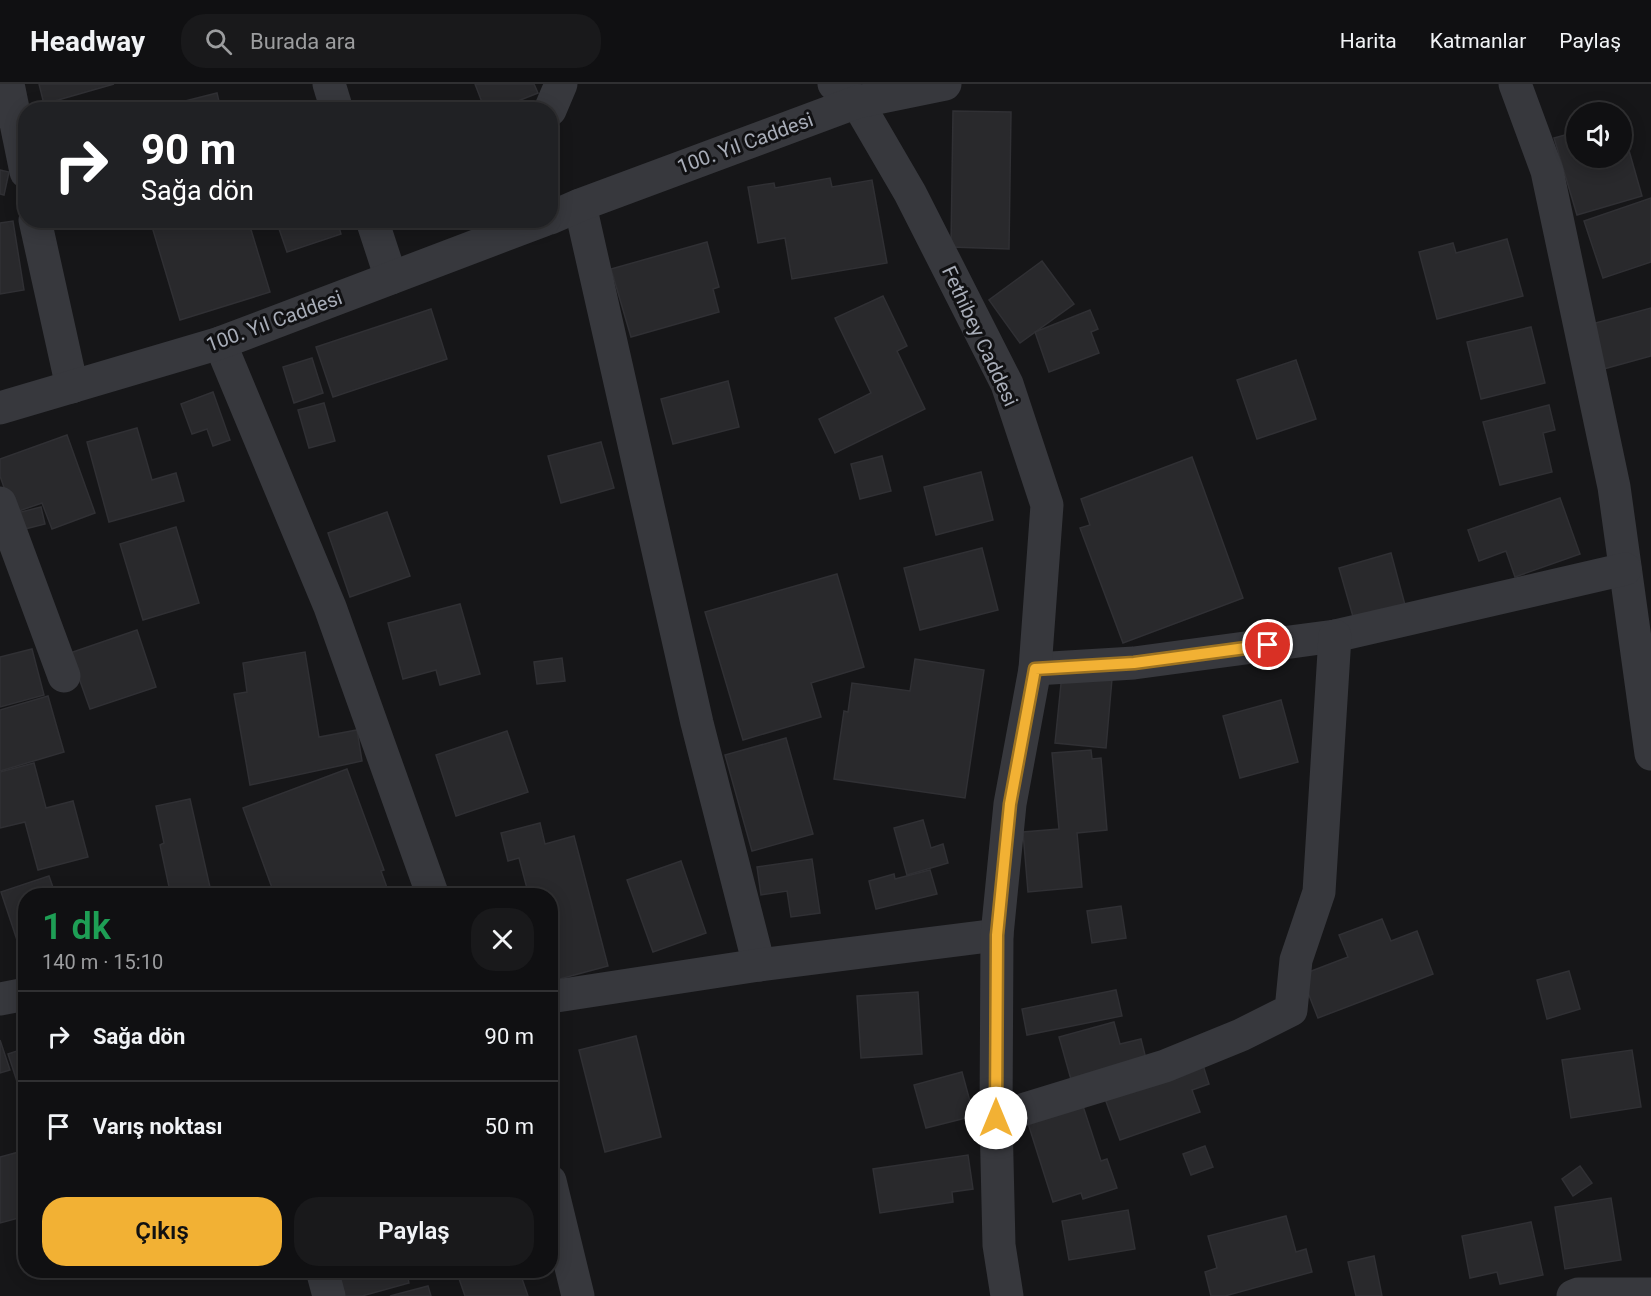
<!DOCTYPE html>
<html lang="tr">
<meta charset="utf-8">
<style>
body{margin:0;font-family:Roboto,sans-serif;background:#19191b;color:#f1f3f6;height:100vh;display:flex;flex-direction:column;font-size:22px;white-space:nowrap}
*{box-sizing:border-box;margin:0}
p{font-size:20px;color:#9c9d9f}
.icon{flex:none;width:33px;height:33px;fill:none;stroke:currentColor;stroke-width:2;stroke-linecap:round;stroke-linejoin:round}
.map{position:relative;flex:1;overflow:hidden}
.panel{position:absolute;left:18px;top:804px;width:540px;height:390px;display:flex;flex-direction:column;background:#101012;border-radius:24px;box-shadow:0 3px 15px #0003,0 0 0 2px #303032}
.panel>*{flex:none}
.guide{position:absolute;left:18px;top:18px;width:540px;height:126px;border-radius:24px;box-shadow:0 3px 15px #0003,0 0 0 2px #303032;background:#202124;color:#fff;overflow:hidden}
.buttons{position:absolute;left:1566px;top:18px;display:grid;gap:12px}
.buttons a{display:grid;place-items:center;width:66px;height:66px;border-radius:50%;background:#101012;box-shadow:0 3px 15px #0003,0 0 0 2px #303032;font-size:30px}
.pin{position:absolute;display:grid;place-items:center;width:51px;height:51px;color:#fff;margin:-26px;border:3px solid #fff;border-radius:50%;box-shadow:0 2px 6px #0007}
.me{position:absolute;width:66px;margin:-33px;rotate:0deg;stroke-linejoin:round;filter:drop-shadow(0 0 4px #0008)}
.turn{display:flex;align-items:center;gap:21px;height:126px;padding:0 24px;font-size:27px}
.turn .icon{width:78px;height:78px;stroke-width:2.5}
.turn b{display:block;font-size:42px;line-height:51px}
.round{display:grid;place-items:center;flex:none;width:63px;height:63px;border-radius:24px;background:#19191b}
.overview{display:flex;align-items:center;justify-content:space-between;height:102px;padding:0 24px}
h1{font-size:36px;font-weight:600;line-height:45px;color:#1e9e55}
.button{display:flex;gap:12px;margin-top:auto;padding:12px 24px}
.button a{flex:1;height:69px;border-radius:24px;background:#f2b134;color:#111;font-size:24px;font-weight:600;line-height:69px;text-align:center}
.button a+a{background:#19191b;color:#f1f3f6}
ul{padding:0;list-style:none}
li{display:flex;align-items:center;gap:18px;height:90px;padding:0 24px;border-top:2px solid #303032}
li div{flex:1}
li b{display:block;font-size:22px}
li em{font-style:normal}
header{display:flex;align-items:center;gap:36px;box-sizing:border-box;height:84px;padding:0 30px;background:#101012;border-bottom:2px solid #303032}
header strong{font-size:28px}
nav{display:flex;gap:33px;margin-inline-start:auto;font-size:21px}
.search{width:420px;height:54px;background:#19191b;display:flex;align-items:center;gap:15px;box-sizing:border-box;padding:0 21px;border-radius:24px;color:#9c9d9f;font-size:22px}
.map>svg:first-child{display:block}
</style>
<header>
<strong>Headway</strong>
<div class="search"><svg class="icon" aria-label="search" viewBox="0 0 24 24"><circle cx="10" cy="10" r="6"/><path d="M15 15l6 6"/></svg>Burada ara</div>
<nav><a>Harita</a><a>Katmanlar</a><a>Paylaş</a></nav>
</header>
<div class="map">
<svg width="1651" height="1212" viewBox="0 0 1651 1212">
<rect width="100%" height="100%" fill="#161618"/>
<g fill="#29292c" stroke="#303034" stroke-width="1.5">
<path d="M39,0H114L44,20Z"/>
<path d="M475,0H534L538,9L495,26H485Z"/>
<path d="M217,9L221,26H175L173,20Z"/>
<path d="M953,27L1011,28L1009,165L951,163Z"/>
<path d="M1622,42L1642,112L1577,131L1554,54L1576,48V74H1622Z"/>
<path d="M0,86L9,88L4,111L0,110Z"/>
<path d="M830,94L832,103L872,96L887,179L792,195L785,154L758,159L748,103L774,99L775,104Z"/>
<path d="M1651,114V178L1603,194L1584,137Z"/>
<path d="M150,136H248L270,208L180,236Z"/>
<path d="M276,136H337L341,150L287,168Z"/>
<path d="M13,137L24,206L0,210V139Z"/>
<path d="M1507,155L1523,212L1437,235L1419,168L1453,159L1456,169Z"/>
<path d="M707,158L719,203L713,205L719,228L631,253L611,185Z"/>
<path d="M1042,177L1074,220L1020,259L989,216Z"/>
<path d="M883,212L907,262L897,267L925,325L835,369L819,335L871,309L835,234Z"/>
<path d="M1651,224V272L1600,286L1588,241Z"/>
<path d="M431,225L447,275L333,313L316,263Z"/>
<path d="M1090,226L1098,245L1091,248L1099,269L1049,288L1035,248Z"/>
<path d="M1531,243L1545,299L1481,315L1467,258Z"/>
<path d="M312,274L323,309L294,319L283,283Z"/>
<path d="M1296,276L1316,335L1257,355L1237,296Z"/>
<path d="M728,297L739,343L673,360L661,315Z"/>
<path d="M213,308L230,356L213,362L207,345L192,350L181,320Z"/>
<path d="M324,319L335,357L309,364L298,326Z"/>
<path d="M1549,321L1555,346L1543,349L1552,388L1500,401L1483,338Z"/>
<path d="M137,344L152,396L176,389L184,417L109,438L87,358Z"/>
<path d="M67,351L95,429L52,445L42,419L13,429L0,392V375Z"/>
<path d="M601,358L614,404L561,419L548,372Z"/>
<path d="M882,372L891,407L860,415L851,380Z"/>
<path d="M1192,373L1243,514L1123,559L1080,444L1090,441L1081,415Z"/>
<path d="M981,388L993,436L936,451L924,403Z"/>
<path d="M1560,414L1580,470L1515,493L1506,467L1479,477L1468,446Z"/>
<path d="M41,423L45,440L21,446L17,429Z"/>
<path d="M387,428L410,492L350,513L328,449Z"/>
<path d="M176,443L199,519L143,536L120,460Z"/>
<path d="M982,464L998,526L920,546L904,484Z"/>
<path d="M1391,469L1405,521L1354,536L1339,484Z"/>
<path d="M837,490L864,583L811,599L821,633L743,656L705,528Z"/>
<path d="M460,520L480,590L440,601L436,586L403,595L388,539Z"/>
<path d="M137,546L156,603L90,625L70,569Z"/>
<path d="M32,565L44,611L0,623V573Z"/>
<path d="M305,568L319,653L357,646L362,677L250,701L234,610L247,608L243,579Z"/>
<path d="M562,574L565,597L537,600L534,578Z"/>
<path d="M915,575L984,586L965,714L834,695L844,627L848,628L852,599L910,607Z"/>
<path d="M1062,590L1112,595L1106,664L1055,659Z"/>
<path d="M48,612L64,668L0,687V626Z"/>
<path d="M1281,616L1298,678L1240,694L1223,632Z"/>
<path d="M507,647L528,708L456,732L436,671Z"/>
<path d="M786,654L813,750L752,767L725,671Z"/>
<path d="M1091,666L1092,675L1101,674L1107,746L1077,749L1082,803L1028,808L1023,748L1059,745L1052,669Z"/>
<path d="M34,679L46,724L73,717L88,773L38,786L25,738L0,744V688Z"/>
<path d="M347,685L384,786L381,787L390,812H275L243,724Z"/>
<path d="M190,715L212,812H171L160,761L164,759L156,722Z"/>
<path d="M923,736L931,764L943,760L948,779L907,791L894,744Z"/>
<path d="M540,739L545,760L574,752L608,882L552,897L550,892V812H529L519,774L508,777L501,749Z"/>
<path d="M812,775L820,829L791,833L787,807L761,811L757,783Z"/>
<path d="M681,777L706,849L653,868L627,796Z"/>
<path d="M930,786L937,810L876,825L869,797L894,790L895,795Z"/>
<path d="M49,792L56,812H26V870L22,871L1,808Z"/>
<path d="M1121,822L1126,854L1092,859L1087,827Z"/>
<path d="M1382,835L1391,857L1417,847L1433,890L1318,934L1301,891L1348,873L1339,851Z"/>
<path d="M1569,887L1580,925L1547,935L1537,896Z"/>
<path d="M1116,906L1122,932L1027,951L1022,925Z"/>
<path d="M918,908L922,970L861,974L857,912Z"/>
<path d="M1114,938L1120,960L1141,955L1147,979L1072,999L1059,953Z"/>
<path d="M636,952L661,1053L605,1068L579,966Z"/>
<path d="M0,956L10,986L0,989Z"/>
<path d="M26,964V1025L8,970Z"/>
<path d="M1632,966L1641,1023L1571,1034L1562,976Z"/>
<path d="M1202,978L1209,1000L1192,1006L1200,1028L1120,1056L1104,1012Z"/>
<path d="M962,988L974,1032L926,1044L914,1001Z"/>
<path d="M1081,1016L1101,1077L1107,1075L1117,1104L1083,1115L1081,1109L1053,1118L1026,1033Z"/>
<path d="M1205,1062L1213,1083L1191,1091L1183,1070Z"/>
<path d="M26,1066V1132L0,1139V1073Z"/>
<path d="M968,1071L973,1105L952,1108L953,1118L880,1129L873,1085Z"/>
<path d="M1580,1082L1592,1099L1573,1112L1562,1095Z"/>
<path d="M1611,1114L1621,1176L1565,1185L1555,1123Z"/>
<path d="M1128,1126L1135,1165L1069,1176L1062,1137Z"/>
<path d="M1286,1132L1296,1168L1306,1165L1312,1188L1225,1212H1211L1205,1188L1217,1184L1208,1152Z"/>
<path d="M1531,1138L1543,1191L1500,1200L1497,1188L1470,1194L1462,1152Z"/>
<path d="M1374,1172L1382,1212H1356L1348,1178Z"/>
<path d="M336,1186H406L409,1199L362,1212H343Z"/>
<path d="M456,1186H519L528,1212H465Z"/>
<path d="M428,1202L431,1212H390Z"/>
</g>
<g fill="none" stroke-linecap="round" stroke-linejoin="round">
<g stroke="#37383d" stroke-width="33">
<path d="M8,0L26,88"/>
<path d="M329,0L337,26"/>
<path d="M1515,0L1547,87L1614,403L1651,670"/>
<path d="M550,26L561,0"/>
<path d="M580,121L697,639L759,881"/>
<path d="M35,136L72,303"/>
<path d="M372,136L391,194"/>
<path d="M220,259L330,523L433,812"/>
<path d="M0,419L64,592"/>
<path d="M1035,585L1134,579L1335,552L1625,485"/>
<path d="M550,913L759,881L997,851"/>
<path d="M0,915L26,910"/>
<path d="M996,1034L1165,982L1241,951L1291,926L1296,876L1319,808L1335,552"/>
<path d="M550,1097L578,1212"/>
<path d="M322,1186L329,1212"/>
<path d="M1573,1212L1578,1210H1651"/>
</g>
<g stroke="#37383d" stroke-width="33">
<path d="M834,0L857,18L910,109L1007,300L1047,421L1035,585L1010,720L997,851L996,1034L999,1161L1007,1212"/>
<path d="M550,134L580,121L857,18L945,0"/>
<path d="M0,324L220,259L544,136"/>
</g>
</g>
<g fill="none" stroke-linecap="round" stroke-linejoin="round">
<defs>
<path id="route" d="M996,1034L997,851L1010,720L1035,585L1134,579L1268,561"/>
</defs>
<use href="#route" stroke="#9d7322" stroke-width="15"/>
<use href="#route" stroke="#f2b134" stroke-width="10"/>
</g>
<g text-anchor="middle" stroke-width="6" stroke-linejoin="round" paint-order="stroke">
<g font-size="20" fill="#a8adb8" stroke="#111113">
<text transform="translate(745 59) rotate(-20)" y="7">100. Yıl Caddesi</text>
<text transform="translate(274 237) rotate(-20)" y="7">100. Yıl Caddesi</text>
<text transform="translate(980 252) rotate(65)" y="7">Fethibey Caddesi</text>
</g>
</g>
</svg>
<div class="buttons">
<a><svg class="icon" aria-label="sound" viewBox="0 0 24 24"><path d="M4 9h4l5-4v14l-5-4H4zM17 9q2 3 0 6"/></svg></a>
</div>
<div class="pin" style="left:1268px;top:561px;background:#d93025"><svg class="icon" aria-label="arrive" viewBox="0 0 24 24"><path d="M6 21V4h12l-3 4 3 4H6"/></svg></div>
<svg class="me" style="left:996px;top:1034px" viewBox="-20 -20 40 40"><circle r="19" fill="#fff"/><path d="M0-13L10 11 0 6-10 11z" fill="#f2b134"/></svg>
<div class="guide">
<div class="turn"><svg class="icon" aria-label="right" viewBox="0 0 24 24"><path d="M7 20v-9h11M14 6l5 5-5 5"/></svg><div><b>90 m</b>Sağa dön</div></div>
</div>
<section class="panel">
<div class="overview"><div><h1>1 dk</h1><p>140 m · 15:10</p></div><a class="round"><svg class="icon" aria-label="close" viewBox="0 0 24 24"><path d="M6 6l12 12M18 6L6 18"/></svg></a></div>
<ul>
<li><svg class="icon" aria-label="right" viewBox="0 0 24 24"><path d="M7 20v-9h11M14 6l5 5-5 5"/></svg><div><b>Sağa dön</b></div><em>90 m</em></li>
<li><svg class="icon" aria-label="arrive" viewBox="0 0 24 24"><path d="M6 21V4h12l-3 4 3 4H6"/></svg><div><b>Varış noktası</b></div><em>50 m</em></li>
</ul>
<div class="button"><a>Çıkış</a><a>Paylaş</a></div>
</section>
</div>
